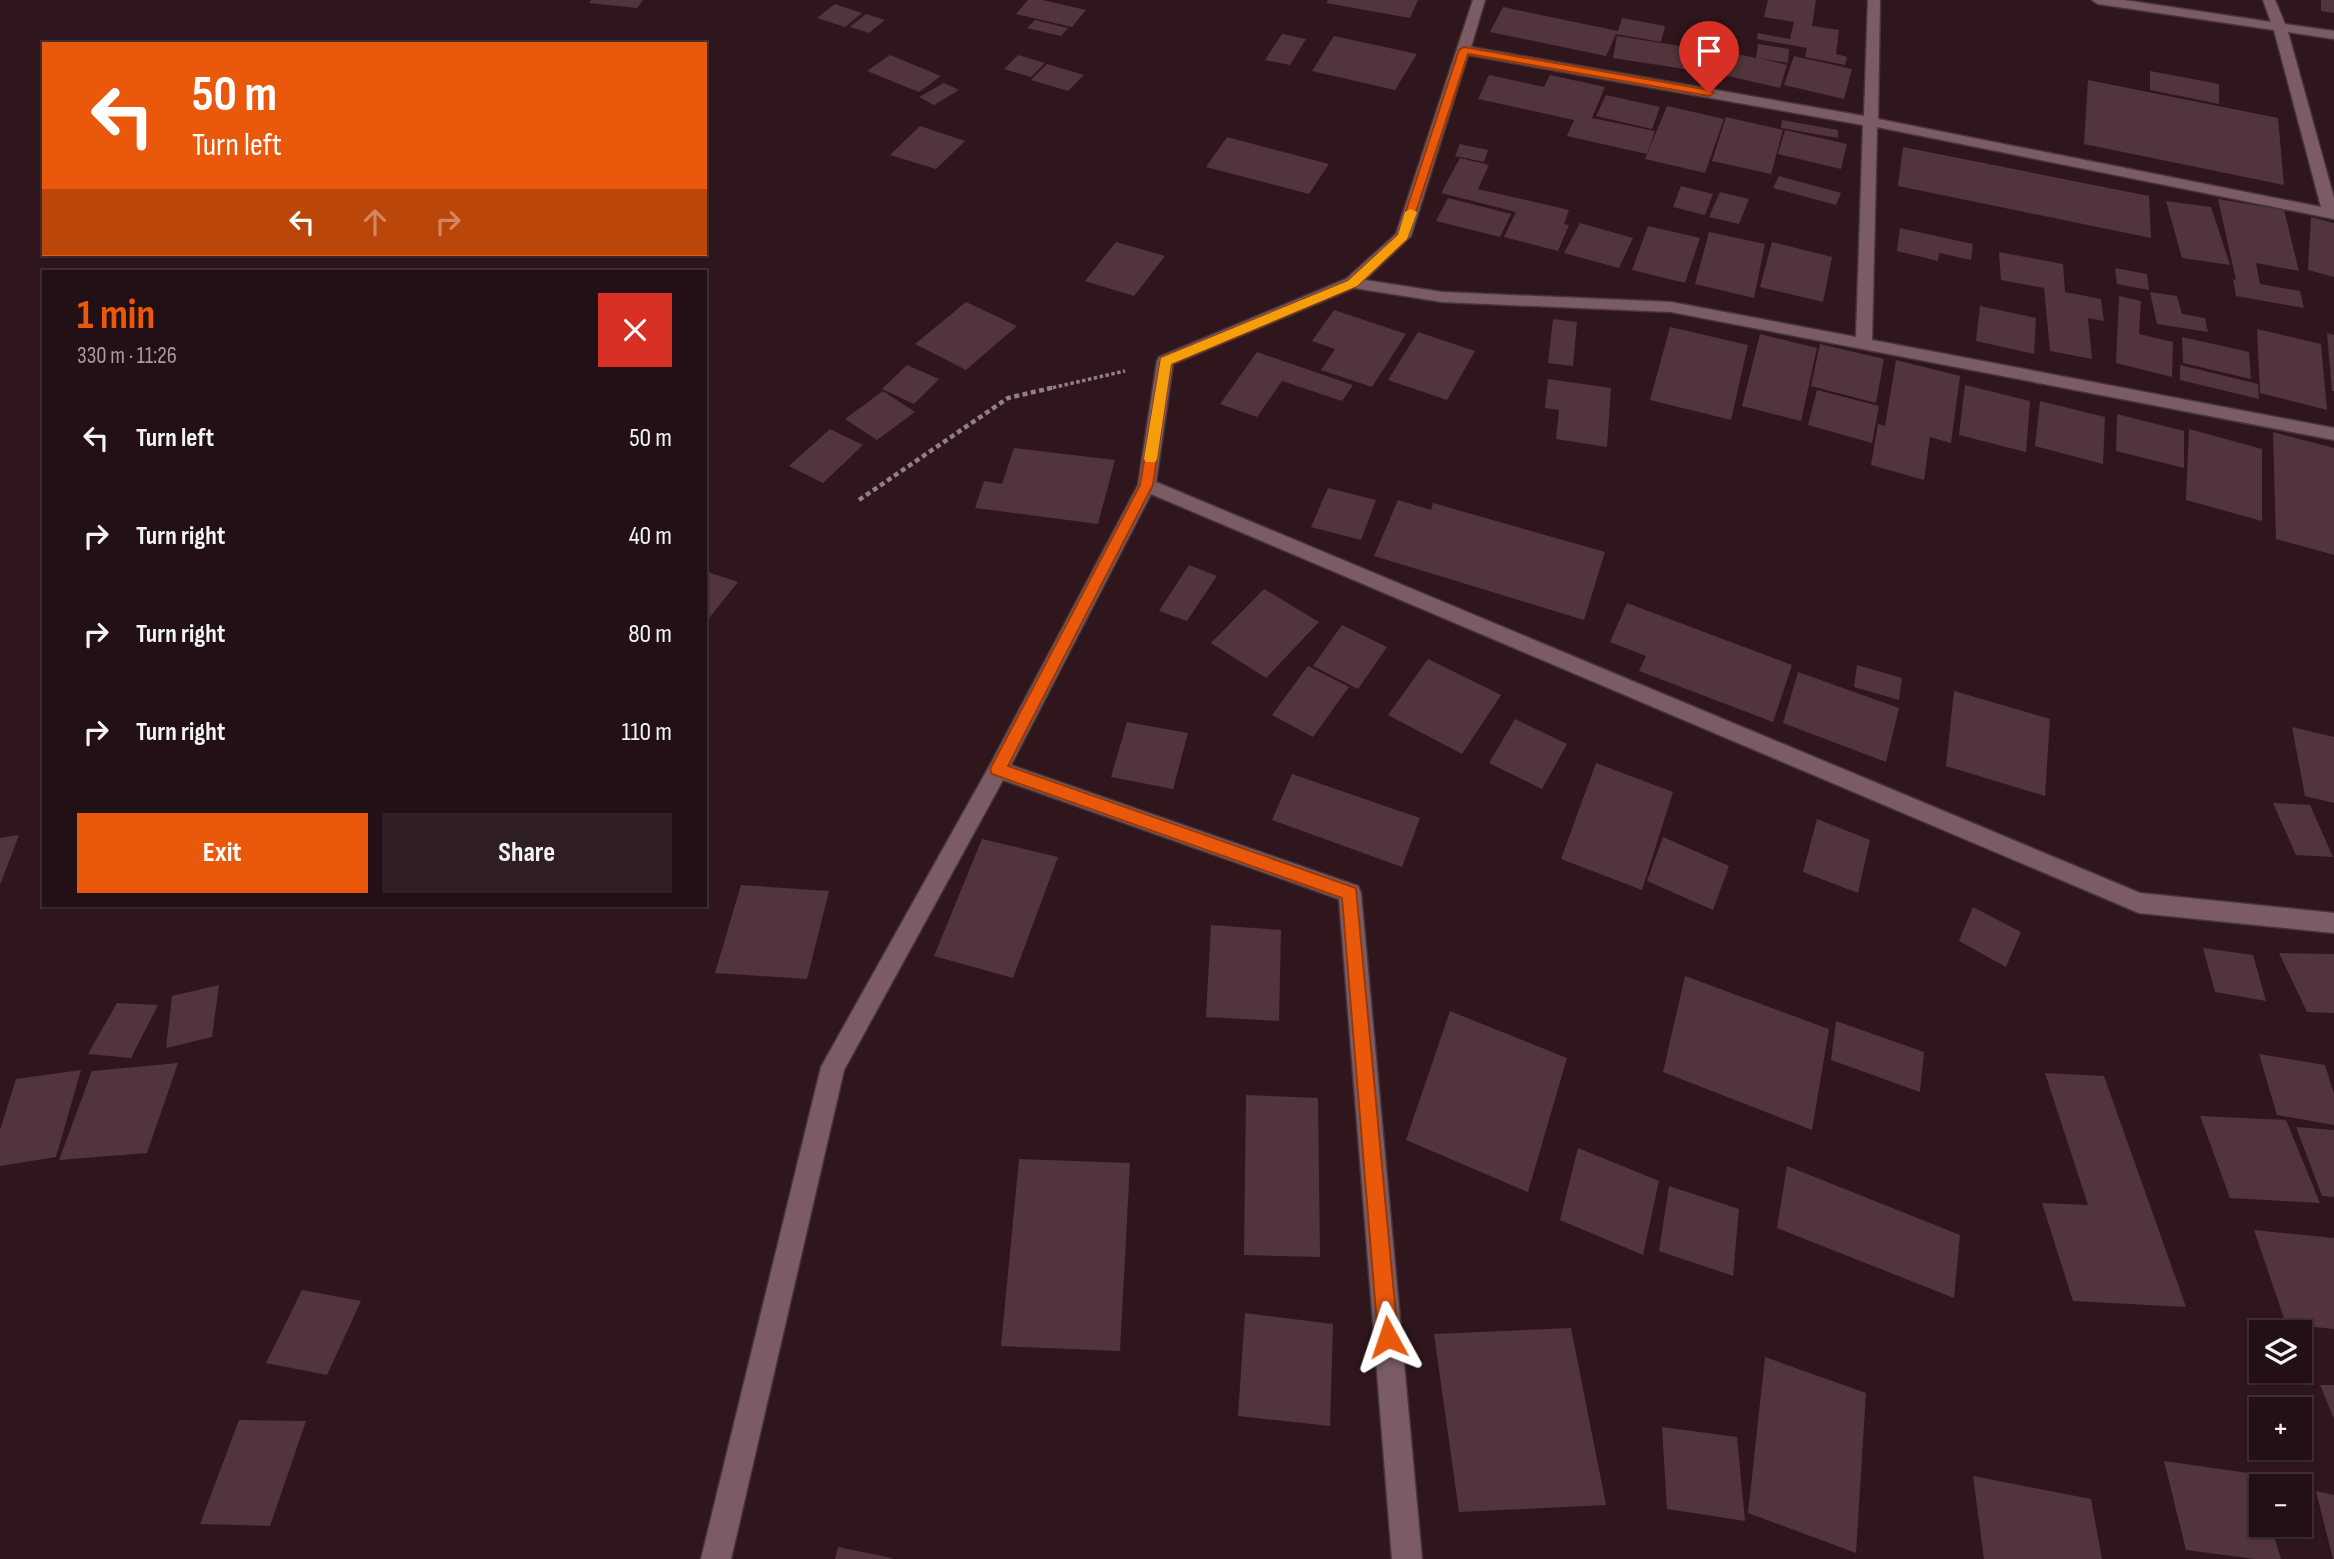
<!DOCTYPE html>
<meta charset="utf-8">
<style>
body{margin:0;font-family:"Sofia Sans Condensed",sans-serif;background:#2f1e23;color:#f1f3f6;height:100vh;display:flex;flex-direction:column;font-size:26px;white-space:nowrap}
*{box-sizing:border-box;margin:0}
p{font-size:23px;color:#a39da1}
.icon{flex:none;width:38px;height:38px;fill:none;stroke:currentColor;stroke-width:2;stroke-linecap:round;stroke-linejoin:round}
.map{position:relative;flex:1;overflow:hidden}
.side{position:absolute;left:42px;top:270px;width:665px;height:637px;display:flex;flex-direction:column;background:#231016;border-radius:0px;box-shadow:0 2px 5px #0004,0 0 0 2px #403035}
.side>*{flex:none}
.top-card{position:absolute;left:42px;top:42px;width:665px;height:214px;border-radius:0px;box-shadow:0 2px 5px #0004,0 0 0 2px #403035;background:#ea580c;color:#fff;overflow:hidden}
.buttons{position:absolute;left:2249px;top:1320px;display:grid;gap:14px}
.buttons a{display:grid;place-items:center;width:63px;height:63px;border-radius:0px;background:#231016;box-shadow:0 2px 5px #0004,0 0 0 2px #403035;font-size:35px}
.pin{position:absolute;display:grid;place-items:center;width:60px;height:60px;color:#fff;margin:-72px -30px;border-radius:50% 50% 50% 0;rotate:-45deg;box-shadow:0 0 7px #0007}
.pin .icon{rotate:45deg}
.me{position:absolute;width:77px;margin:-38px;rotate:355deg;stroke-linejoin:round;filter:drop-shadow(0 0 5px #0008)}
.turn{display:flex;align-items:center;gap:24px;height:147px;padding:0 35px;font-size:32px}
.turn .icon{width:91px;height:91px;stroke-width:2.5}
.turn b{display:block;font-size:49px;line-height:60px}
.lanes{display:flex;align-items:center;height:66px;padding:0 35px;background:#0003;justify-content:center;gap:35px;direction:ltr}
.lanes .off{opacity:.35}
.round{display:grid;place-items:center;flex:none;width:74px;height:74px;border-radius:0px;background:#2f1e23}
.summary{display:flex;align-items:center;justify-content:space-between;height:119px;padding:0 35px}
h1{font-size:42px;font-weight:700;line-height:52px;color:#ea580c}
.cta{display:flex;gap:14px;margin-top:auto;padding:14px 35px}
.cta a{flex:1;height:80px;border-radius:0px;background:#ea580c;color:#fff;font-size:28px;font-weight:700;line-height:80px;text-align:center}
.cta a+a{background:#2f1e23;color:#f1f3f6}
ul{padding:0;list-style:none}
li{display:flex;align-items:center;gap:21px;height:98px;padding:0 35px}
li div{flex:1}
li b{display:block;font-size:26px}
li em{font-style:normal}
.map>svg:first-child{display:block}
</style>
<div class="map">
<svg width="2334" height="1559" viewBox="0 0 2334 1559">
<rect width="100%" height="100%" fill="#2f161d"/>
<g fill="#51343c">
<path d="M591,0H643L637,8L589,3Z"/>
<path d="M1028,0H1042L1086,10L1072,27L1016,14Z"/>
<path d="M1328,0H1418L1410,18L1326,3Z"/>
<path d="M1768,0H1816L1812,26L1839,30L1836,54L1847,57L1845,65L1805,57L1807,48L1757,39L1758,33L1790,39L1794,22L1764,17Z"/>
<path d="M2321,0H2334V13L2321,11Z"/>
<path d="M835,4L862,13L845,27L817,18Z"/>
<path d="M1503,7L1618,31L1622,18L1665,26L1661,42L1616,34L1606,56L1490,32Z"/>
<path d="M866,14L885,20L869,33L850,27Z"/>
<path d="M1035,20L1068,28L1061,36L1027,28Z"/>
<path d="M1282,34L1306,39L1290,65L1265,60Z"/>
<path d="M1334,36L1417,54L1395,90L1312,71Z"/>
<path d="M1617,36L1725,53L1723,75L1613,58Z"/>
<path d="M1758,44L1789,49L1788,63L1758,58L1787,65L1780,88L1724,75L1732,53L1756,58Z"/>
<path d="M890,55L941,76L919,92L867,71Z"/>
<path d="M1018,55L1045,63L1031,77L1004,69Z"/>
<path d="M1794,56L1852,69L1844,99L1784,85Z"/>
<path d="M1047,64L1084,75L1068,91L1031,80Z"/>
<path d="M2150,71L2219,84V104L2150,90Z"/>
<path d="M1489,75L1544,87L1550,75L1605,87L1592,118L1655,131L1647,154L1567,136L1574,120L1478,99Z"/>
<path d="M2088,80L2278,118L2284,185L2084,144Z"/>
<path d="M944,83L959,90L934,105L919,97Z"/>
<path d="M1606,95L1660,107L1652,129L1596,116Z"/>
<path d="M1667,106L1724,119L1705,173L1645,159Z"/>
<path d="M1726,117L1783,130L1771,174L1712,161Z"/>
<path d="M1782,120L1838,130V138L1781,128Z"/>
<path d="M920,126L965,141L936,169L890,155Z"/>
<path d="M1785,130L1847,144L1841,169L1778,154Z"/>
<path d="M1227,137L1329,164L1309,194L1206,167Z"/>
<path d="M1460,144L1488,150L1484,162L1455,156Z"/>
<path d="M1903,147L2149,196L2151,238L1898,186Z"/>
<path d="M1460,158L1489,165L1478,189L1569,210L1564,224L1569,225L1558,251L1504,237L1516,212L1441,193Z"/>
<path d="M1779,176L1841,193L1836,205L1773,188Z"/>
<path d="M1681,186L1713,194L1705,215L1673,207Z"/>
<path d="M1720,192L1749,199L1739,224L1709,217Z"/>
<path d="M1448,198L1511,214L1500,237L1436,221Z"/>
<path d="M2218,199L2284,210L2299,271L2256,263L2260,284L2300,291L2304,308L2236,296L2233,279L2236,280Z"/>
<path d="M2166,201L2211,207L2230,265L2182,258Z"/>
<path d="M2311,217L2334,223V277L2308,270Z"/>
<path d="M1580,223L1633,238L1619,268L1564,253Z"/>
<path d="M1648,226L1700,238L1685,283L1632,270Z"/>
<path d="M1900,228L1973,244L1971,260L1939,253L1938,261L1897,251Z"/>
<path d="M1709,232L1765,244L1754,298L1695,284Z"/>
<path d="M1116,242L1165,256L1134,296L1085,281Z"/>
<path d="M1772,242L1832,257L1823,302L1760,287Z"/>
<path d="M1999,252L2063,264L2065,292L2101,299L2104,321L2088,318L2092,359L2050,351L2044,288L2001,280Z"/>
<path d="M2115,268L2147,274L2149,290L2117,284Z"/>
<path d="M2150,292L2177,296L2182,314L2205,318L2208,332L2157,324Z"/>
<path d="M2119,296L2141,301L2139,334L2173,342L2172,377L2116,363Z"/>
<path d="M966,302L1017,326L966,370L915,344Z"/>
<path d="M1980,306L2036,318L2034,354L1976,341Z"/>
<path d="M1334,310L1406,334L1372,387L1321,370L1335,349L1312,341Z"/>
<path d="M1553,319L1577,322L1573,366L1548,363Z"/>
<path d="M1670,327L1748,345L1731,420L1650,400Z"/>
<path d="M2257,329L2321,344L2327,410L2260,393Z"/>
<path d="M1418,332L1475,351L1447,400L1388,380Z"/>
<path d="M2327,333L2334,335V391H2332Z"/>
<path d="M1760,334L1817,348L1801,421L1742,406Z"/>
<path d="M2182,337L2249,352L2251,379L2183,363Z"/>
<path d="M1820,344L1884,359L1876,403L1811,386Z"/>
<path d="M1257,352L1353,385L1342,401L1282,381L1257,417L1220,404Z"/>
<path d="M1896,360L1960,376L1951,443L1930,437L1924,480L1871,465L1878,424L1885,426Z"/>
<path d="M907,365L939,379L914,404L882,389Z"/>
<path d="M2180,365L2258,384L2259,399L2180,380Z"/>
<path d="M1548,379L1611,388L1607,447L1556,439L1559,410L1545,408Z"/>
<path d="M1965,385L2030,401L2026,452L1959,435Z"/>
<path d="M1817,390L1879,406L1872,443L1808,425Z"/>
<path d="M883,391L915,412L877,440L845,419Z"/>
<path d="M2040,401L2105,417L2103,464L2035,446Z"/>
<path d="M2117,414L2184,431V468L2116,451Z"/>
<path d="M830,429L863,445L823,483L789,466Z"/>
<path d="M2189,429L2262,449V521L2186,500Z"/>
<path d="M2273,432L2334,448V555L2276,539Z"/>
<path d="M1014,448L1115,460L1098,524L975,508L984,481L1002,484Z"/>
<path d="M1328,488L1376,500L1361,540L1311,527Z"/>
<path d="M1398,500L1431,510L1433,503L1605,552L1584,620L1374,556Z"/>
<path d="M1189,565L1217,576L1187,621L1159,611Z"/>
<path d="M705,571L738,582L705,623Z"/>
<path d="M1264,589L1319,622L1266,678L1211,643Z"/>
<path d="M1627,603L1792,665L1773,722L1639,671L1646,656L1610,642Z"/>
<path d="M1342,625L1387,647L1358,689L1313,666Z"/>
<path d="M1428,659L1501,695L1462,754L1388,715Z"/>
<path d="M1857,665L1902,678L1899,700L1854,687Z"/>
<path d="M1308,666L1349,687L1313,737L1272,715Z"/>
<path d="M1798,672L1899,708L1886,762L1783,723Z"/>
<path d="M1954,691L2050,719L2045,796L1946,766Z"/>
<path d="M1515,719L1567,744L1542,789L1489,763Z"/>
<path d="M1127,722L1188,733L1173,789L1111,777Z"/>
<path d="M2292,727L2334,737V803L2305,796Z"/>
<path d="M1596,763L1673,792L1642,890L1561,859Z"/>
<path d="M1292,774L1420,818L1402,867L1272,820Z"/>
<path d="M2273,803L2310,805L2333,857L2296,855Z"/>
<path d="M1817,819L1870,840L1858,893L1803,872Z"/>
<path d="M19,835L0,885V838Z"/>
<path d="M1663,837L1729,866L1713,910L1647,881Z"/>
<path d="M982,839L1058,857L1013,978L934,956Z"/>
<path d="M741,885L829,891L807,979L715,973Z"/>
<path d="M1973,907L2021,932L2006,967L1959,941Z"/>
<path d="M1211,925L1281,930L1279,1021L1206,1017Z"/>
<path d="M2203,948L2253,955L2266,1001L2215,992Z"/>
<path d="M2279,953L2334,954V1013L2307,1012Z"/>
<path d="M1685,976L1829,1029L1812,1130L1663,1072Z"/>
<path d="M219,985L212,1037L166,1048L172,996Z"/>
<path d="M117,1003L158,1005L131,1058L88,1054Z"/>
<path d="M1450,1011L1567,1058L1528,1192L1406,1140Z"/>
<path d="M1836,1021L1924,1052L1920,1092L1831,1060Z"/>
<path d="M2259,1054L2325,1065L2334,1094V1125L2277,1115Z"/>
<path d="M178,1063L147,1153L59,1160L92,1071Z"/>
<path d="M81,1070L56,1157L0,1166V1130L16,1079Z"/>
<path d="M2045,1073L2104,1076L2186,1307L2073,1301L2042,1203L2088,1205Z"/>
<path d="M1246,1095L1318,1098L1320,1257L1244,1255Z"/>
<path d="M2200,1116L2286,1120L2320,1203L2230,1198Z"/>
<path d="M2296,1127L2334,1130V1197L2322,1196Z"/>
<path d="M1578,1148L1659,1181L1643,1255L1560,1220Z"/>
<path d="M1019,1159L1130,1163L1120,1351L1001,1346Z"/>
<path d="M1787,1166L1960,1235L1954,1298L1777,1228Z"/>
<path d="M1669,1186L1739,1209L1733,1276L1659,1251Z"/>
<path d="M2254,1230L2334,1238V1329L2286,1324Z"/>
<path d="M302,1290L361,1301L327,1375L266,1363Z"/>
<path d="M1245,1313L1333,1324L1330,1426L1238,1416Z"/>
<path d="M1571,1328L1606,1505L1459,1512L1434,1334Z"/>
<path d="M1765,1357L1866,1393L1856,1553L1748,1513Z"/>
<path d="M2320,1385H2334V1419Z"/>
<path d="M239,1420L306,1421L270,1526L200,1524Z"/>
<path d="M1662,1427L1737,1437L1745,1521L1667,1509Z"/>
<path d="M2164,1461L2255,1474L2261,1494V1524H2270L2281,1559H2255L2186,1550Z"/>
<path d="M1973,1476L2091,1499L2102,1559H1984Z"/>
<path d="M2316,1491L2334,1495V1559H2333Z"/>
<path d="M838,1547L892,1558V1559H835Z"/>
</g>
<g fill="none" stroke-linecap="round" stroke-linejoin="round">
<defs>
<path id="street" d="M1473,0H1485L1471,47L1864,116L1868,0H1880L1878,119L2321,207L2274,30L2098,4L2092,0H2124L2271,22L2263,0H2275L2285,24L2334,31V39L2288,32L2334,198V219L1877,127L1872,340L2334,428V440L1671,312L1442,302L1354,288L1173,364L1156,482L2140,893L2334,913V933L2139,913L1151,494L1011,765L1358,886L1361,893L1422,1559H1392L1339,899L1003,780L844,1070L731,1559H701L821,1067L991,763L1138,485L1157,361L1159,357L1346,279L1396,234ZM1468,55L1863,125L1856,337L1671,302L1442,292L1365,280L1411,236Z"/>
</defs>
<use href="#street" stroke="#483539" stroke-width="3"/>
<path stroke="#937e83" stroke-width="3.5" stroke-dasharray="3.5 2.5" stroke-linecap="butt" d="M1047,389L1125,371"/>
<path stroke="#937e83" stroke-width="4.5" stroke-dasharray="5 3.5" stroke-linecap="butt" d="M859,500L1008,398L1055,387"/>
<use href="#street" fill="#7b5c64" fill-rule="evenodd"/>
</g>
<path fill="#ea580c" stroke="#983908" stroke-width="2" d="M1464,47L1709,90L1714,93L1709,96L1468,54L1407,239L1357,286L1171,364L1153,485L1008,766L1356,888L1398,1337L1395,1344L1388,1347L1381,1344L1378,1337L1342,898L992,774L990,769L1140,485L1161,358L1348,281L1398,235L1459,50Z"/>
<path fill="#f59e0b" d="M1411,209L1417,212L1407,239L1357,286L1171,364L1157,459L1155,462H1146L1144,459L1161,358L1348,281L1398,235L1405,212Z"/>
</svg>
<div class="buttons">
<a><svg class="icon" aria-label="layers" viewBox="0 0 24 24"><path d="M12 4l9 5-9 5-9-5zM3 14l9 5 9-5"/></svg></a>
<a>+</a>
<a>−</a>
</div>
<div class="pin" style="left:1709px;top:93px;background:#d93025"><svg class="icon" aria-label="arrive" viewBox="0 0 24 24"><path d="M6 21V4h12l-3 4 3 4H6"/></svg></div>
<svg class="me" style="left:1388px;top:1337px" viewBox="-20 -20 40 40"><path d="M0-17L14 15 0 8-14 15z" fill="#ea580c" stroke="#fff" stroke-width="4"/></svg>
<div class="top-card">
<div class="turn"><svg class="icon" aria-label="left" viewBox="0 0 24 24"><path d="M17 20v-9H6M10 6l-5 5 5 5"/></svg><div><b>50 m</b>Turn left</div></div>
<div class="lanes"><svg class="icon" aria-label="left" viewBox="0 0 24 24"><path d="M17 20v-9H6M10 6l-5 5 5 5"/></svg><svg class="icon off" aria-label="ahead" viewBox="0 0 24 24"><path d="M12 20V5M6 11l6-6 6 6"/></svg><svg class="icon off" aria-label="right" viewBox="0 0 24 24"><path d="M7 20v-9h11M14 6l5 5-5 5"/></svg></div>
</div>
<section class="side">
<div class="summary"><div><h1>1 min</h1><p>330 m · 11:26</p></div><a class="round" style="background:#d93025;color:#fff"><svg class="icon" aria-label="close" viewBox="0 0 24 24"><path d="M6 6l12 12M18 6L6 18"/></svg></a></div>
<ul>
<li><svg class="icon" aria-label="left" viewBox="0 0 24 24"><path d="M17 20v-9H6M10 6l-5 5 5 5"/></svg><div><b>Turn left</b></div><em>50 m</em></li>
<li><svg class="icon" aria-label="right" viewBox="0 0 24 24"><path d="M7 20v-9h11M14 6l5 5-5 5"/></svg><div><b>Turn right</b></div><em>40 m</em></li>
<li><svg class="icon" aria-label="right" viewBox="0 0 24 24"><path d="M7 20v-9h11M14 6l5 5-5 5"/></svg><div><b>Turn right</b></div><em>80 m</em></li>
<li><svg class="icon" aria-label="right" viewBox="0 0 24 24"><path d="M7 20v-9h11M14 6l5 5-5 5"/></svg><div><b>Turn right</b></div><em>110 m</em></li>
</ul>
<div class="cta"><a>Exit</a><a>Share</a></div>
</section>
</div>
